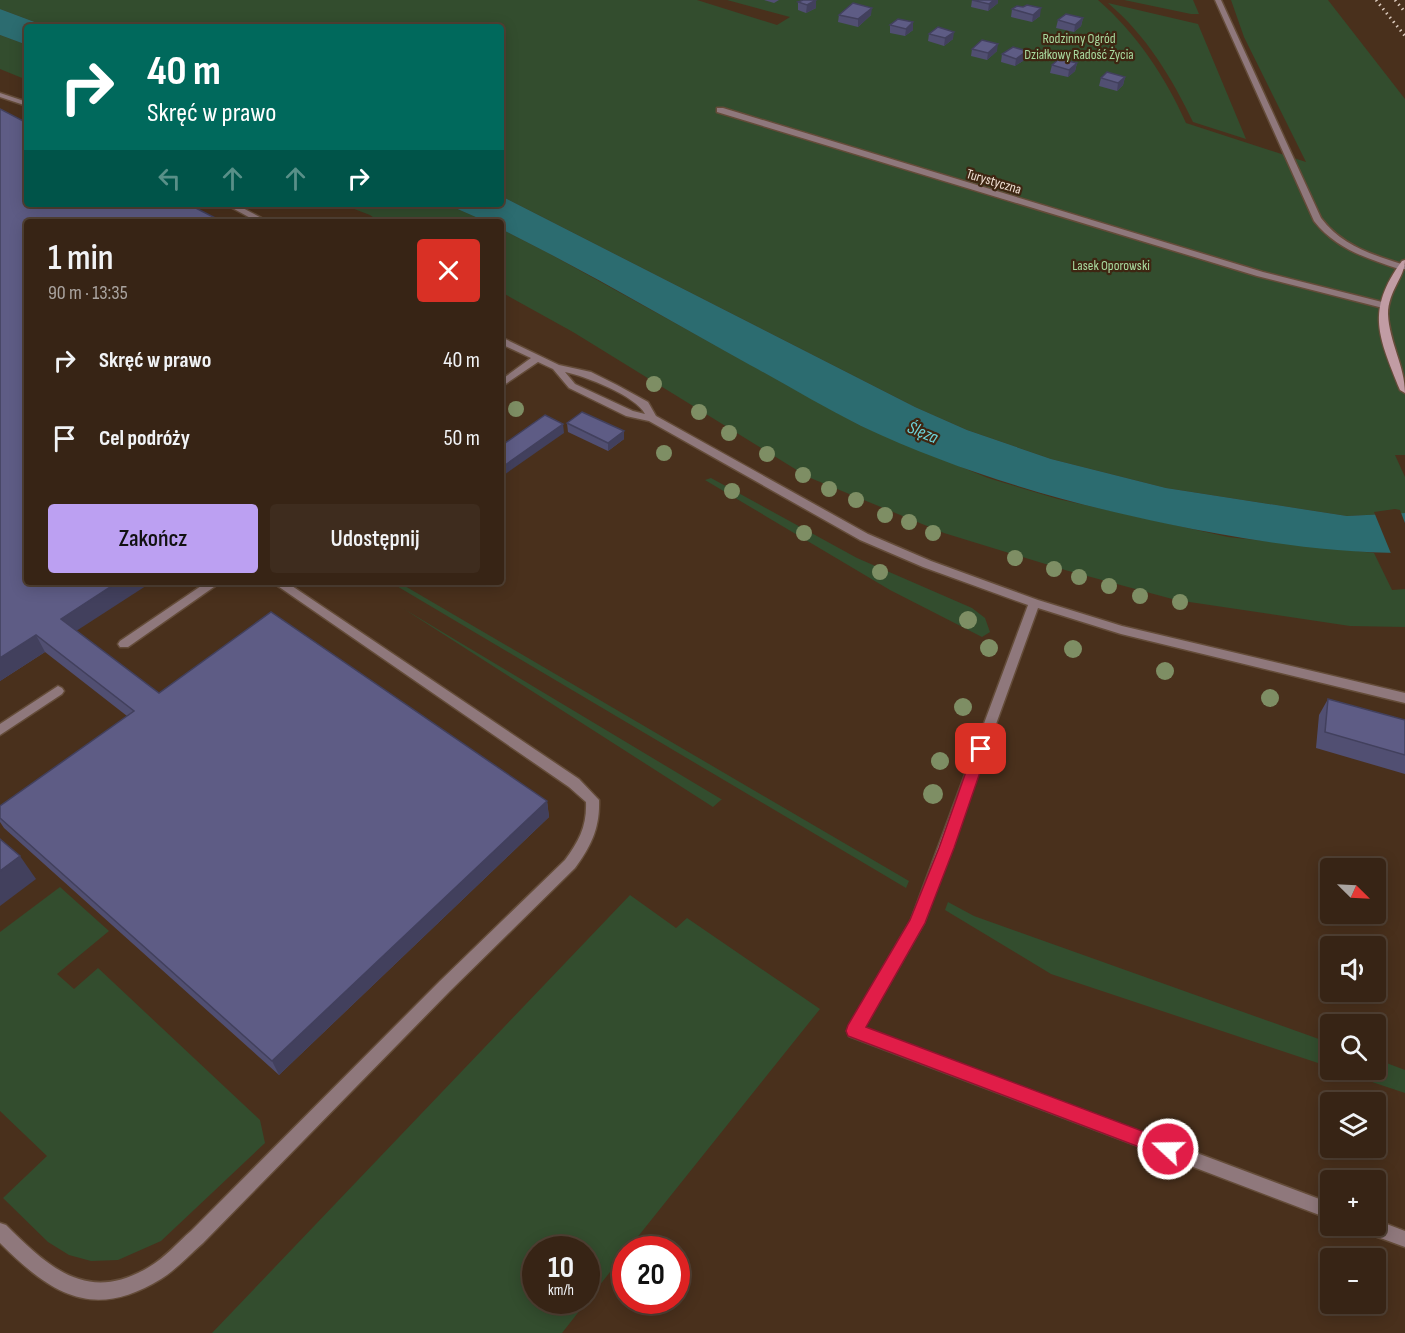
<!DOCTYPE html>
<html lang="pl">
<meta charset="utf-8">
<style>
body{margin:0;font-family:"Sofia Sans Condensed",sans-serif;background:#3e2c1e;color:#f1f3f6;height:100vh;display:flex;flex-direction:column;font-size:22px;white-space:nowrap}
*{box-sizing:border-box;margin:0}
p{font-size:20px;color:#aaa4a0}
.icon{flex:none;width:33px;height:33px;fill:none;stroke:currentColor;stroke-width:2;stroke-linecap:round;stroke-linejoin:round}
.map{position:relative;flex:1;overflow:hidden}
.details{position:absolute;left:24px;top:219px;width:480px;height:366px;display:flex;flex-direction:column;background:#372415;border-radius:6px;box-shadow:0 3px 15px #0003,0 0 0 2px #514134}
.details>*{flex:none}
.banner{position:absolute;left:24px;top:24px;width:480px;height:183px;border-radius:6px;box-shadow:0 3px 15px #0003,0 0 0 2px #514134;background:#00695c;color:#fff;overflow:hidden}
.needle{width:39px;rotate:114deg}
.controls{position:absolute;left:1320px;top:858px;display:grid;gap:12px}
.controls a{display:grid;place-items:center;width:66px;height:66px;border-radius:6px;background:#372415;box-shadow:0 3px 15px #0003,0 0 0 2px #514134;font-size:30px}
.speed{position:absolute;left:522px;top:1236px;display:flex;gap:12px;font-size:30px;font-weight:700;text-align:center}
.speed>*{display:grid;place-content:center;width:78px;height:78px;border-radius:50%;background:#372415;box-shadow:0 3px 15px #0003,0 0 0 2px #514134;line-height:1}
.speed small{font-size:15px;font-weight:400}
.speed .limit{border:9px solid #d22;background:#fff;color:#111}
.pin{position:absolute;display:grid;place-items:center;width:51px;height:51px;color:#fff;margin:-26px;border-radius:12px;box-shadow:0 3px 9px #0006}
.me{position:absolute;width:66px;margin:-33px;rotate:291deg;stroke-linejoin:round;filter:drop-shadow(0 0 4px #0008)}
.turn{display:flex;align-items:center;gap:21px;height:126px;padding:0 24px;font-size:27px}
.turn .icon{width:78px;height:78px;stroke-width:2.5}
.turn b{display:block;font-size:42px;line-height:51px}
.lanes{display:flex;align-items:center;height:57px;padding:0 24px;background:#0003;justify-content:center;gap:30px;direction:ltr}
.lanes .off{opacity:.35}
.round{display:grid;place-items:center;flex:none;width:63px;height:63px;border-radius:6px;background:#3e2c1e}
.summary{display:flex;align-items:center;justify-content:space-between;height:102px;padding:0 24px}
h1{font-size:36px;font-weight:600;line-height:45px}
.primary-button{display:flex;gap:12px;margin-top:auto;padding:12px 24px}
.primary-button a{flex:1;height:69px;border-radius:6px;background:#bca0f2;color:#111;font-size:24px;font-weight:600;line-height:69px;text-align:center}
.primary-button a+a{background:#3e2c1e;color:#f1f3f6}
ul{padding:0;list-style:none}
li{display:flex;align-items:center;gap:18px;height:78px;padding:0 24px}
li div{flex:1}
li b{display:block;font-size:22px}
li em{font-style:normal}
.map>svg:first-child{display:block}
</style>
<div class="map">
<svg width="1405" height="1333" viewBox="0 0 1405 1333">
<rect width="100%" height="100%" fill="#49301c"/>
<g fill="#334d2e" fill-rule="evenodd">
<path d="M0,0H697L777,25L790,17L727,0H1098C1137,34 1165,76 1186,123L1306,162L1244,37L1231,0H1328L1405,99V455H1395L1405,477V513L1347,516L1166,488L1051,459L967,430L915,407L501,196V27H48L0,9Z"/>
<path d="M1124,0H1193L1199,14H1191Z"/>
<path d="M1108,3L1198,24L1246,139L1193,122C1172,78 1146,35 1108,3Z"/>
<path d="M0,35L27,45V80L0,69Z"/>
<path d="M341,204H446L487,222H380L370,215Z"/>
<path d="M501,229L550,254L861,426L988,478L1058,499L1228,537L1374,553L1392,590L1405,589V627L1350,626L1176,600L1065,570L944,533L808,477L573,332L501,292Z"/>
<path d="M711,478L857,558L972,608L985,618L990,632L982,637L890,590L705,480Z"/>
<path d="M390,582H398L909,881L906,888Z"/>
<path d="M404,609L721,799H722L713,807Z"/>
<path d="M60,887L109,931L57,974L74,989L98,968L260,1120L265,1143L161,1241L118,1260L91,1261L69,1255L48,1242L3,1198L47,1156L0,1111V932Z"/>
<path d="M630,895L676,928L687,918L820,1009L628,1249L626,1250L625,1253L562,1333H212ZM536,1250H586V1300H536Z"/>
<path d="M948,902L974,916L1330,1043V1067L1051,974L945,910Z"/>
<path d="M1376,1059L1405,1070V1093L1336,1070H1376Z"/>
</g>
<g fill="#2c6c70">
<path d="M0,9L48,27H27V45L0,35Z"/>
<path d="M501,196L915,407L967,430L1051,459L1166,488L1347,516L1405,513V553C1325,553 1246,540 1168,524C1062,502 959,472 861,426C823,407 787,385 750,365C667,319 586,271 501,229V222H487L446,204H501Z"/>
</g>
<path fill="#49301c" d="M1395,509L1400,510L1405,523V556H1392L1374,512Z"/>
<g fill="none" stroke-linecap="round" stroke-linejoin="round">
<defs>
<g id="lane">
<path d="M1215,0H1221L1321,218C1342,246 1373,255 1405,265V269H1399C1366,258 1336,249 1314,221Z"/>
<path d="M0,93L27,102V106L0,97Z"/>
<path d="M717,108H723L1263,272L1386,303L1388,305L1383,308L1257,276L717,112Z"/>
<path d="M225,204H235L269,222H258Z"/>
<path d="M501,337L559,365L591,372L617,385L648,402L656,416L868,534L931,561L1038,600L1122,626L1405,693V703L1121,634L1038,608L924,923L864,1028L1330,1203V1219L849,1036L847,1031L849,1026L911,920L1028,605L923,567L860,540L649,421L626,416L569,388L553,369L538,362L501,387V380L531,358L501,344ZM565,372C585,376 636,396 645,414L633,411L575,384Z"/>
<path d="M207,582H221L128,647H120L118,644L120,641Z"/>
<path d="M272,582H286L579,779L599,800C600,828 591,846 575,868L450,991L203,1243C189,1255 177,1269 161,1279C93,1321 51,1294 0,1243V1223L6,1225C49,1268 88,1304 149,1267C165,1258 177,1243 191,1231L440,981L565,860C579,841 587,826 586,802L569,787Z"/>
<path d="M58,686L62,688L64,691L62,694L0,735V724Z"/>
<path d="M1376,1220L1405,1231V1247L1364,1232L1362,1226H1376Z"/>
</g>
<path id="secondary" d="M1405,260C1405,277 1388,291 1388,314C1389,342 1405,366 1405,393L1400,390C1379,337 1365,311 1402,261Z"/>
</defs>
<use href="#lane" stroke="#644c39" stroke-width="3"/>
<use href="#secondary" stroke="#644c39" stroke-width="3"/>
<use href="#lane" fill="#8f787c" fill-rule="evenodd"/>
<use href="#secondary" fill="#c19ca4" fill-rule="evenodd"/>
<g stroke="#dac9bc" stroke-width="3" stroke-dasharray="1.5 4" stroke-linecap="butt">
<path d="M1376,0L1405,36"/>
<path d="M1395,0L1405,12"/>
</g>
</g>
<g fill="#7e8e64">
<circle cx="654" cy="384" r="8"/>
<circle cx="516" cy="409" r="8"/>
<circle cx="699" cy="412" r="8"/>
<circle cx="729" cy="433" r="8"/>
<circle cx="664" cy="453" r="8"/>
<circle cx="767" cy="454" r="8"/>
<circle cx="803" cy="475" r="8"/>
<circle cx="829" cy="489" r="8"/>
<circle cx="732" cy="491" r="8"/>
<circle cx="856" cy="500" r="8"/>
<circle cx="885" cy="515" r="8"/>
<circle cx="909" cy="522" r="8"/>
<circle cx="804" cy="533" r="8"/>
<circle cx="933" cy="533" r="8"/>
<circle cx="1015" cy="558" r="8"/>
<circle cx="1054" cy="569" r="8"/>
<circle cx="880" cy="572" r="8"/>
<circle cx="1079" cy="577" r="8"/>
<circle cx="1109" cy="586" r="8"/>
<circle cx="1140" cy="596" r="8"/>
<circle cx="1180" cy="602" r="8"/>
<circle cx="968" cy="620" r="9"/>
<circle cx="989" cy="648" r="9"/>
<circle cx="1073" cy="649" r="9"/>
<circle cx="1165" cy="671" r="9"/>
<circle cx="1270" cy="698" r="9"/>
<circle cx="963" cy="707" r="9"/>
<circle cx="940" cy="761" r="9"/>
<circle cx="933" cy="794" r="10"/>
</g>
<g fill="#514f72">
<path d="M764,0H779L774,3Z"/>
<path d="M972,0H998V3L988,11L971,7Z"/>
<path d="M798,2L816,8L806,13L798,10Z"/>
<path d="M1012,9L1040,16L1032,22L1011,17Z"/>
<path d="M839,15H871L858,27L838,22Z"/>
<path d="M1083,18L1081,26L1074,32L1056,28L1058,20Z"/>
<path d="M913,22V30L905,36L890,33V25Z"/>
<path d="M929,34L953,39L944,46L928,41Z"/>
<path d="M972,49L997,51L987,60L971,56Z"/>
<path d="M1002,54L1026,59L1015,66L1001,62Z"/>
<path d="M1077,63L1075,71L1068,77L1050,73L1052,65Z"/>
<path d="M1125,77L1123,85L1117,91L1099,86L1101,78Z"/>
<path d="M0,109L77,631L159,693L547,801L549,817L279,1075L4,828L0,822V806L127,716L45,652L0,681Z"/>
<path d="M567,423L624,439L608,451L568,432Z"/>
<path d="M1328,699L1405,720V774L1316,748L1319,715Z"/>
</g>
<g fill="#42405d">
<path d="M816,0V8L806,13L807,5Z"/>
<path d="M994,0H998V3L988,11L989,4Z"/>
<path d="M872,8L871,15L858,27V19Z"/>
<path d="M1041,8L1040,16L1032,22L1033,15Z"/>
<path d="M1083,18L1081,26L1074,32L1075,25Z"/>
<path d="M913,22V30L905,36L906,29Z"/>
<path d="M954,32L953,39L944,46L945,38Z"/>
<path d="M998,44L997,51L987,60L988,53Z"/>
<path d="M1027,51L1026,59L1015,66L1016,59Z"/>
<path d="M1077,63L1075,71L1068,77L1069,70Z"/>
<path d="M1125,77L1123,85L1117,91L1118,83Z"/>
<path d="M563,424L564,433L501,477V468Z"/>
<path d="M624,431V439L608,451V443Z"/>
<path d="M118,582H152L70,635L61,619Z"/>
<path d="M36,635L45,652L0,681V658Z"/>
<path d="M547,801L549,817L279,1075L272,1061Z"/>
<path d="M20,856L36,879L0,906V871Z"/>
</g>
<g fill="#5e5c85" stroke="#42405d" stroke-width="1.5">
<path d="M803,0H816L807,5L798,2Z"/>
<path d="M972,0H994L989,4Z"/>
<path d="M853,3L872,8L858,19L839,15Z"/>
<path d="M1027,5L1041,8L1033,15L1012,9L1017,6L1023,7Z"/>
<path d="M1066,14L1083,18L1075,25L1058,20Z"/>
<path d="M898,19L913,22L906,29L890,25Z"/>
<path d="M938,27L954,32L945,38L929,34Z"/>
<path d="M982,40L998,44L988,53L972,49Z"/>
<path d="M1013,47L1027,51L1016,59L1002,54Z"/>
<path d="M1059,59L1077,63L1069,70L1052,65Z"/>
<path d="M1107,72L1125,77L1118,83L1101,78Z"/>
<path d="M0,109L27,123V204H188L223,222H27V582H118L61,619L159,693L271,612L547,801L272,1061L0,818V806L134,711L36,635L0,658Z"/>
<path d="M582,412L624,431L608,443L567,423Z"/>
<path d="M545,415L563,424L501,468V446Z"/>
<path d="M1328,699L1405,720V755L1325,732Z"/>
<path d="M0,839L20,856L0,871Z"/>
</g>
<path fill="#e11d48" stroke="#92132f" stroke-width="1.5" d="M981,743L986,745L988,749L954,848L925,923L866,1027L1174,1143L1177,1149L1174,1156L1168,1158L848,1036L846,1031L848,1025L910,920L939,848L974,749L976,745Z"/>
<g text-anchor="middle" stroke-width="4.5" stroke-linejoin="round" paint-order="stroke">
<g font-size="14" fill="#a9da9f" stroke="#3e2612">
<text x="1079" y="43">Rodzinny Ogród<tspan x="1079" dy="16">Działkowy Radość Życia</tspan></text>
<text x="1111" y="270">Lasek Oporowski</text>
</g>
<g font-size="14" fill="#efdfd3" stroke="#3e2612">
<text transform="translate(994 181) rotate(17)" y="5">Turystyczna</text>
</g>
<g font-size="18" font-style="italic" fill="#6dd3d9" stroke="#3e2612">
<text transform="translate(923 432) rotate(23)" y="6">Ślęza</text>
</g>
</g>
</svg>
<div class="controls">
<a><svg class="needle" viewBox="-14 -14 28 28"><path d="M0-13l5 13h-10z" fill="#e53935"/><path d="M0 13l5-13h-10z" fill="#aaa4a0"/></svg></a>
<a><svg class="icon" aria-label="sound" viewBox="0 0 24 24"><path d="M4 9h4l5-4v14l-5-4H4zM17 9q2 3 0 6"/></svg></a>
<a><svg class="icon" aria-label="search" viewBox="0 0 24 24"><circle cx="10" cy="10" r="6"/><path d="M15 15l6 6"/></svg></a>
<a><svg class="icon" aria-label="layers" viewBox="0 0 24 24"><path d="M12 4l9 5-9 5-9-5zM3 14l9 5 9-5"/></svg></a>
<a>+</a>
<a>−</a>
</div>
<div class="speed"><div>10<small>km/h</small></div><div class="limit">20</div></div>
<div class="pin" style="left:981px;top:749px;background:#d93025"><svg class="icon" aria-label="arrive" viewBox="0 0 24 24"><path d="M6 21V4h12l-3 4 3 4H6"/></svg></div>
<svg class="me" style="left:1168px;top:1149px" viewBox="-20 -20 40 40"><circle r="17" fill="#e11d48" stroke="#fff" stroke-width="3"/><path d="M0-11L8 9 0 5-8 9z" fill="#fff"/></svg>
<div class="banner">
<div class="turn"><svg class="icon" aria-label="right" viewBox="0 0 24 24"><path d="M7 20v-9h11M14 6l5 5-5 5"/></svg><div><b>40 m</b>Skręć w prawo</div></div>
<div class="lanes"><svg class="icon off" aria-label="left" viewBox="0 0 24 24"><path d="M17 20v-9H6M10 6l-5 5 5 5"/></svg><svg class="icon off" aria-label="ahead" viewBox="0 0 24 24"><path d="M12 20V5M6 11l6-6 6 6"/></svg><svg class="icon off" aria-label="ahead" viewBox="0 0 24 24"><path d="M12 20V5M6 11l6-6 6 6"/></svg><svg class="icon" aria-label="right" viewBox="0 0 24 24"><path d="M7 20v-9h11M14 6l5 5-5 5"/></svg></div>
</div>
<section class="details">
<div class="summary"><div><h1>1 min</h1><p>90 m · 13:35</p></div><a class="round" style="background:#d93025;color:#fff"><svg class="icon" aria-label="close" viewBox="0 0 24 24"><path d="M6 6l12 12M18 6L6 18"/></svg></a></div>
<ul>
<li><svg class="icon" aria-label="right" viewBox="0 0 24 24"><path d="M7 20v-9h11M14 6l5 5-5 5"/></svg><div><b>Skręć w prawo</b></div><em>40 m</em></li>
<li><svg class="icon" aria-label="arrive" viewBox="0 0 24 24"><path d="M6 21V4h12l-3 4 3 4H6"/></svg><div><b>Cel podróży</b></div><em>50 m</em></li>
</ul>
<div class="primary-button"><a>Zakończ</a><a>Udostępnij</a></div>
</section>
</div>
